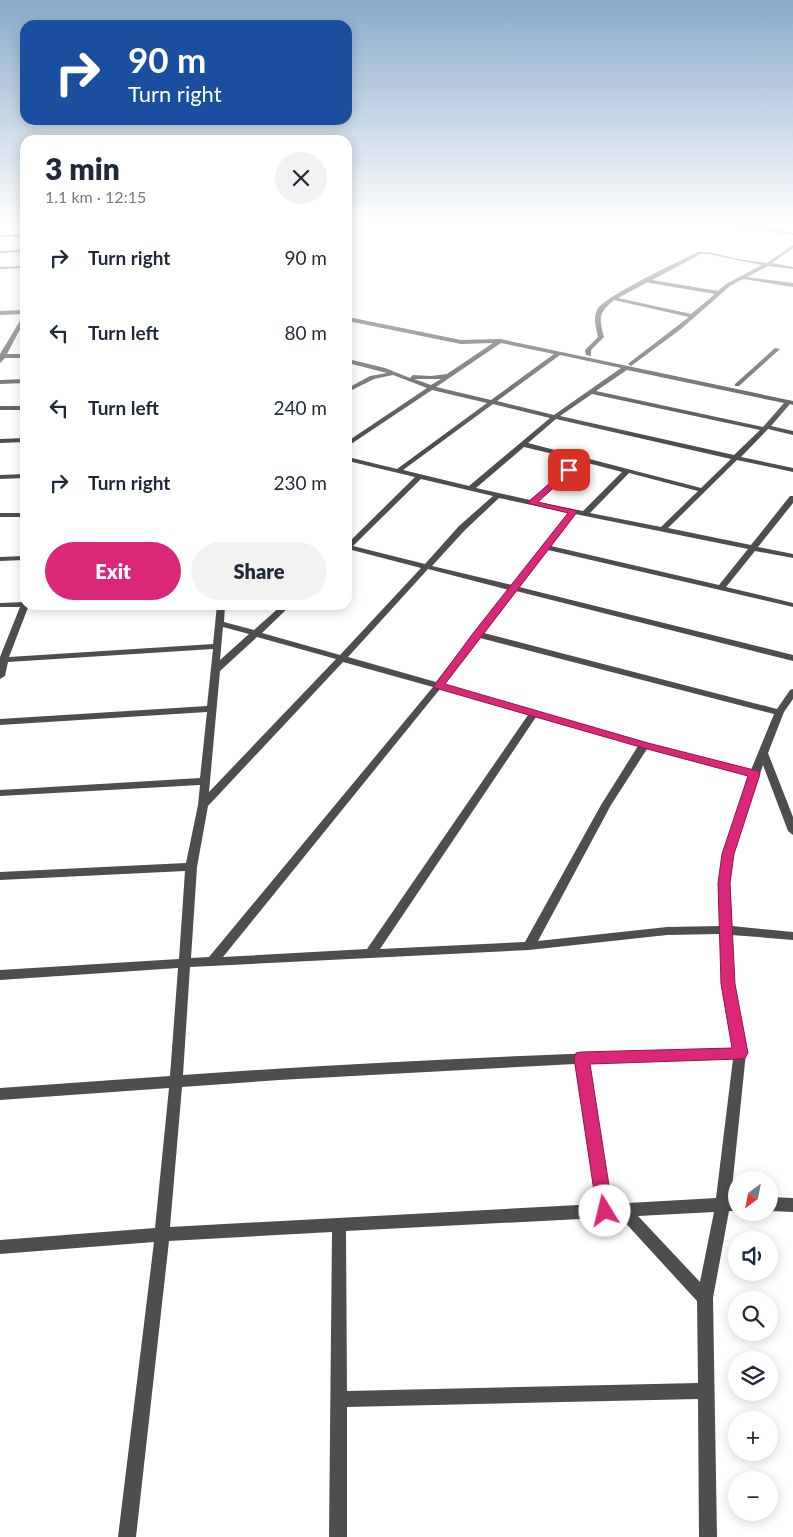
<!DOCTYPE html>
<meta charset="utf-8">
<style>
body{margin:0;font-family:Lato,sans-serif;background:#f2f2f3;color:#1f2937;height:100vh;display:flex;flex-direction:column;font-size:19px;white-space:nowrap}
*{box-sizing:border-box;margin:0}
p{font-size:16px;color:#747a83}
.icon{flex:none;width:28px;height:28px;fill:none;stroke:currentColor;stroke-width:2;stroke-linecap:round;stroke-linejoin:round}
.map{position:relative;flex:1;overflow:hidden}
.panel{position:absolute;left:20px;top:135px;width:332px;height:475px;display:flex;flex-direction:column;background:#fff;border-radius:15px;box-shadow:0 2px 12px #0003}
.panel>*{flex:none}
.guide{position:absolute;left:20px;top:20px;width:332px;height:105px;border-radius:15px;box-shadow:0 2px 12px #0003;background:#1a4fa0;color:#fff;overflow:hidden}
.needle{width:32px;rotate:212deg}
.fabs{position:absolute;left:728px;top:1171px;display:grid;gap:10px}
.fabs a{display:grid;place-items:center;width:50px;height:50px;border-radius:50%;background:#fff;box-shadow:0 2px 12px #0003;font-size:25px}
.pin{position:absolute;display:grid;place-items:center;width:42px;height:42px;color:#fff;margin:-21px;border-radius:10px;box-shadow:0 2px 8px #0006}
.me{position:absolute;width:55px;margin:-28px;rotate:351deg;stroke-linejoin:round;filter:drop-shadow(0 0 4px #0008)}
.turn{display:flex;align-items:center;gap:18px;height:105px;padding:0 25px;font-size:22px}
.turn .icon{width:65px;height:65px;stroke-width:2.5}
.turn b{display:block;font-size:35px;line-height:42px}
.round{display:grid;place-items:center;flex:none;width:52px;height:52px;border-radius:26px;background:#f2f2f3}
.summary{display:flex;align-items:center;justify-content:space-between;height:85px;padding:0 25px}
h1{font-size:30px;font-weight:800;line-height:38px}
.primary-button{display:flex;gap:10px;margin-top:auto;padding:10px 25px}
.primary-button a{flex:1;height:58px;border-radius:30px;background:#db2777;color:#fff;font-size:20px;font-weight:800;line-height:58px;text-align:center}
.primary-button a+a{background:#f2f2f3;color:#1f2937}
ul{padding:0;list-style:none}
li{display:flex;align-items:center;gap:15px;height:75px;padding:0 25px}
li div{flex:1}
li b{display:block;font-size:19px}
li em{font-style:normal}
.map>svg:first-child{display:block}
</style>
<div class="map">
<svg width="793" height="1537" viewBox="0 0 793 1537">
<rect width="100%" height="100%" fill="#fff"/>
<g fill="none" stroke-linecap="round" stroke-linejoin="round">
<g fill="#4e4e4e" fill-rule="evenodd">
<path d="M8,223V224L0,226V224Z"/>
<path d="M723,223H732L793,233V235Z"/>
<path d="M25,234V236L0,237V235Z"/>
<path d="M793,245V248L772,263L793,267V269L768,266L747,277L793,283V287L743,279L730,286L681,329L631,366L628,364L629,363L689,317L614,300C598,314 599,317 604,337L591,350V356L586,355L585,350L598,337C596,328 593,319 597,310C604,296 680,261 698,252H708L738,259L767,263ZM701,254H708L762,265L726,284L718,291L652,280ZM648,282L650,283L715,294L691,314L618,298Z"/>
<path d="M25,250V252L0,253V251Z"/>
<path d="M25,266V268L0,269V267Z"/>
<path d="M25,310V320L7,354H25V358H5L0,363V354L24,314L0,315V311Z"/>
<path d="M348,317L461,340L500,339L793,401V405L790,404L771,426L793,431V435L768,429L741,457L793,468V472L737,460L668,528L751,545L790,496H793V503L758,547L793,554V558L755,551L726,587L793,603V607L548,550L519,587L793,655V661L516,591L484,633L777,709L790,690L793,689V699L784,712L768,753L793,817V835L788,831L763,765L733,855L730,883L732,926L793,932V940L732,935L734,984L746,1053L731,1198L736,1197V1211H729L713,1298L717,1537H699L698,1399L347,1407V1537H329L332,1232L169,1241L136,1537H118L154,1242L0,1254V1240L155,1228L169,1088L0,1100V1088L170,1076L178,968L0,980V970L179,959L185,871L0,880V872L186,863L198,805L200,785L0,796V790L200,778L207,712L0,725V719L207,706L213,649L8,662L5,676L0,679V657L20,607H0V603L25,602V605H29L9,657L213,644L217,605H225L224,622L254,630L282,605H291L262,633L340,655L421,568L348,549V543L415,477L348,461V457L397,469L487,403L432,390L348,446V441L427,388L393,375L374,379L348,392V388L370,376L387,373L348,363V359L385,368L410,378L413,375L431,376L447,374L493,343L461,344L348,321ZM501,343L554,354L491,400L436,387ZM560,355L621,368L554,415L497,401ZM627,370L784,403L763,427L596,391ZM414,379H441L431,385ZM592,394L760,430L734,455L560,416ZM493,404L550,418L469,486L403,470ZM556,419L731,459L701,488L528,443ZM524,447L578,460L530,500L476,488ZM584,462L622,472L583,511L537,502ZM629,473L698,491L661,527L590,513ZM421,479L493,496L459,526L425,564L353,546ZM499,498L569,513L512,585L432,566L465,530ZM575,514L748,549L719,585L551,546ZM428,569L509,590L476,632H474L473,635L436,682L348,657ZM223,627L249,634L220,660ZM257,637L336,659L209,792L220,671ZM480,638L774,714L751,770L647,743L444,685ZM343,662L433,687L209,957L191,958L197,867L208,806ZM440,689L528,715L367,949L223,957ZM536,717L638,746L601,805L525,942L380,949ZM647,749L748,776L723,855L718,883L720,926L667,927L538,941L611,805ZM720,934L722,984L733,1048C549,1054 366,1062 183,1075L190,967L529,950L667,935ZM733,1059L716,1198L611,1204L588,1063ZM575,1064L597,1204L170,1227L182,1087L279,1080ZM714,1212L700,1282L638,1216ZM620,1217L697,1301L698,1383L347,1391L346,1231Z"/>
<path d="M775,348L780,349L739,386H735V384Z"/>
<path d="M25,379V383L0,384V380Z"/>
<rect x="0" y="406" width="25" height="4"/>
<path d="M25,438V442L0,443V439Z"/>
<path d="M25,474V478L0,479V475Z"/>
<rect x="0" y="513" width="25" height="4"/>
<path d="M25,556V560L0,561V557Z"/>
<path d="M769,1197L793,1198V1212L769,1211Z"/>
</g>
</g>
<linearGradient id="sky" x2="0" y2="1"><stop stop-color="#89aaca"/><stop offset="0.51" stop-color="#fff"/><stop offset="1" stop-color="#fff" stop-opacity="0"/></linearGradient>
<rect width="793" height="438" fill="url(#sky)"/>
<path fill="#db2777" stroke="#8e194d" d="M566,469L573,470L538,502L578,511L445,684L648,743L758,771L760,774L734,854L730,883L735,984L748,1053L745,1058L740,1059L590,1064L613,1211L611,1216L605,1218L599,1216L597,1211L574,1058L576,1053L581,1052L732,1048L721,984L718,883L722,854L748,776L640,747L435,688L434,686L474,632L568,513L527,503Z"/>
</svg>
<div class="fabs">
<a><svg class="needle" viewBox="-14 -14 28 28"><path d="M0-13l5 13h-10z" fill="#e53935"/><path d="M0 13l5-13h-10z" fill="#747a83"/></svg></a>
<a><svg class="icon" aria-label="sound" viewBox="0 0 24 24"><path d="M4 9h4l5-4v14l-5-4H4zM17 9q2 3 0 6"/></svg></a>
<a><svg class="icon" aria-label="search" viewBox="0 0 24 24"><circle cx="10" cy="10" r="6"/><path d="M15 15l6 6"/></svg></a>
<a><svg class="icon" aria-label="layers" viewBox="0 0 24 24"><path d="M12 4l9 5-9 5-9-5zM3 14l9 5 9-5"/></svg></a>
<a>+</a>
<a>−</a>
</div>
<div class="pin" style="left:569px;top:470px;background:#d93025"><svg class="icon" aria-label="arrive" viewBox="0 0 24 24"><path d="M6 21V4h12l-3 4 3 4H6"/></svg></div>
<svg class="me" style="left:605px;top:1211px" viewBox="-20 -20 40 40"><circle r="19" fill="#fff"/><path d="M0-13L10 11 0 6-10 11z" fill="#db2777"/></svg>
<div class="guide">
<div class="turn"><svg class="icon" aria-label="right" viewBox="0 0 24 24"><path d="M7 20v-9h11M14 6l5 5-5 5"/></svg><div><b>90 m</b>Turn right</div></div>
</div>
<section class="panel">
<div class="summary"><div><h1>3 min</h1><p>1.1 km · 12:15</p></div><a class="round"><svg class="icon" aria-label="close" viewBox="0 0 24 24"><path d="M6 6l12 12M18 6L6 18"/></svg></a></div>
<ul>
<li><svg class="icon" aria-label="right" viewBox="0 0 24 24"><path d="M7 20v-9h11M14 6l5 5-5 5"/></svg><div><b>Turn right</b></div><em>90 m</em></li>
<li><svg class="icon" aria-label="left" viewBox="0 0 24 24"><path d="M17 20v-9H6M10 6l-5 5 5 5"/></svg><div><b>Turn left</b></div><em>80 m</em></li>
<li><svg class="icon" aria-label="left" viewBox="0 0 24 24"><path d="M17 20v-9H6M10 6l-5 5 5 5"/></svg><div><b>Turn left</b></div><em>240 m</em></li>
<li><svg class="icon" aria-label="right" viewBox="0 0 24 24"><path d="M7 20v-9h11M14 6l5 5-5 5"/></svg><div><b>Turn right</b></div><em>230 m</em></li>
</ul>
<div class="primary-button"><a>Exit</a><a>Share</a></div>
</section>
</div>
